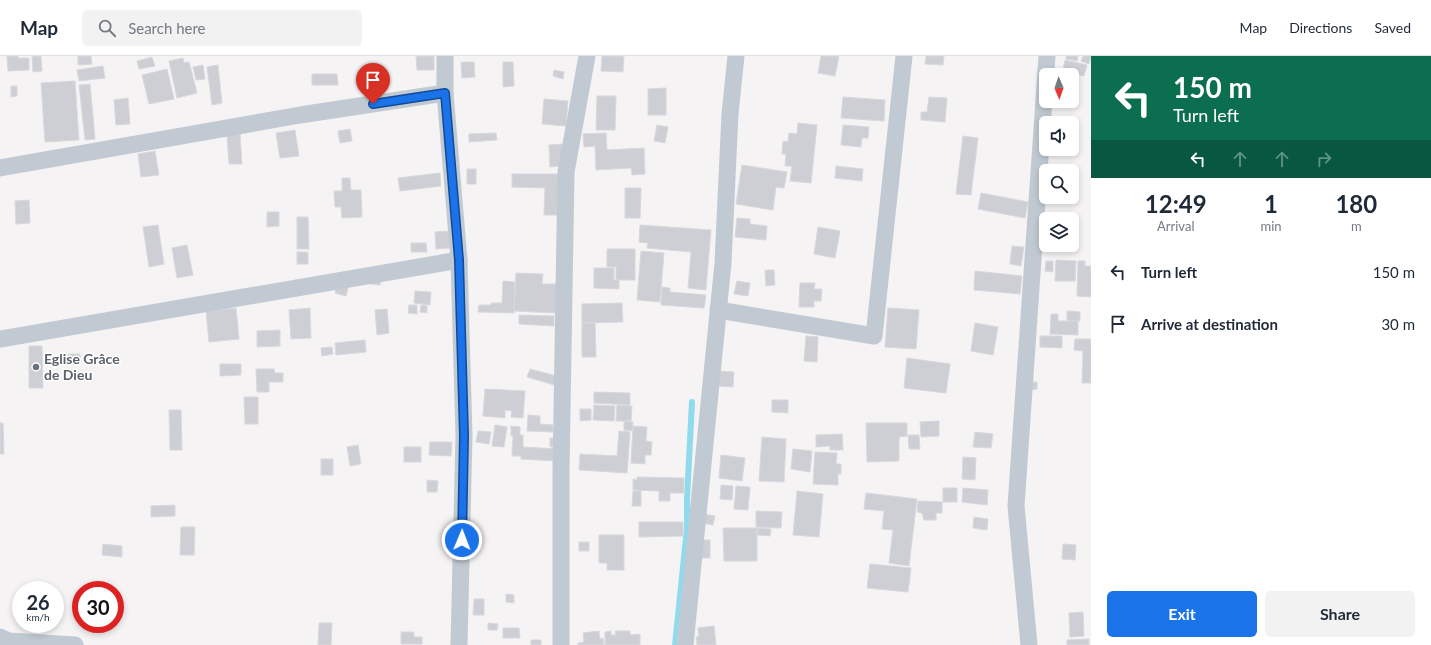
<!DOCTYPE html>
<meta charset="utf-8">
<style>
body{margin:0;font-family:Lato,sans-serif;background:#f2f2f3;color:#1f2937;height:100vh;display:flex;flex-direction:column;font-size:15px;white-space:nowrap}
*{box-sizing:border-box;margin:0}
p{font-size:13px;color:#747a83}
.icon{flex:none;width:22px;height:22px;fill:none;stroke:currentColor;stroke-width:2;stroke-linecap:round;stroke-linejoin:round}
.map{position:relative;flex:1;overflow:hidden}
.drawer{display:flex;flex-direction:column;background:#fff;width:340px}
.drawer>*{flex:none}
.hud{background:#0b6e4f;color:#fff;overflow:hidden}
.needle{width:26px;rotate:178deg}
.buttons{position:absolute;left:1039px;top:12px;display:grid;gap:8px}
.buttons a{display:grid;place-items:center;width:40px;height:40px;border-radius:6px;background:#fff;box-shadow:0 2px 6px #0003;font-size:20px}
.speed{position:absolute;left:12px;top:525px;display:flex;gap:8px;font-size:20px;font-weight:700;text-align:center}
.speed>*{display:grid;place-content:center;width:52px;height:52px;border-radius:50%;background:#fff;box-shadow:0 2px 6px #0003;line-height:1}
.speed small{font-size:10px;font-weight:400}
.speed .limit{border:6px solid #d22;background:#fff;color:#111}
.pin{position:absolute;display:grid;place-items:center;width:34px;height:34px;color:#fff;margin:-41px -17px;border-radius:50% 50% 50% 0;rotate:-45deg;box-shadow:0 0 4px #0007}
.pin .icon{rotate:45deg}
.me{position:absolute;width:44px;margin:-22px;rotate:1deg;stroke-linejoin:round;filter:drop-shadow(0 0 3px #0008)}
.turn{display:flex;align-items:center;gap:14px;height:84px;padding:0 16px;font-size:18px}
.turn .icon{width:52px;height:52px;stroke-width:2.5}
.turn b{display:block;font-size:28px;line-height:34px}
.lanes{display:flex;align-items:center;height:38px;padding:0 16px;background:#0003;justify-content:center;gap:20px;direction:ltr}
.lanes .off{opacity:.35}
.eta{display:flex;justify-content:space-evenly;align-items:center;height:68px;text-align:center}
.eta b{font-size:24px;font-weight:700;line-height:28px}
.primary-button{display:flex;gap:8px;margin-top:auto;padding:8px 16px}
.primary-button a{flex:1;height:46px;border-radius:6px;background:#1a73e8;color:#fff;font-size:16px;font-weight:700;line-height:46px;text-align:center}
.primary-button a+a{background:#f2f2f3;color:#1f2937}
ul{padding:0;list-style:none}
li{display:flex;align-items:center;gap:12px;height:52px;padding:0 16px}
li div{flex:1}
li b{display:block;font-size:15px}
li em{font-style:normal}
header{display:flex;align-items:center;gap:24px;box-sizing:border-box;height:56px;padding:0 20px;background:#fff;border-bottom:1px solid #e0e1e3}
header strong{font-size:19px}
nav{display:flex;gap:22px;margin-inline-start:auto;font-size:14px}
.search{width:280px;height:36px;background:#f2f2f3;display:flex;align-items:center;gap:10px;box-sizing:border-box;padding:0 14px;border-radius:6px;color:#747a83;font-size:15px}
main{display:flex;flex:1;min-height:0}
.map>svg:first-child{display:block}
</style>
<header>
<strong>Map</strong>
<div class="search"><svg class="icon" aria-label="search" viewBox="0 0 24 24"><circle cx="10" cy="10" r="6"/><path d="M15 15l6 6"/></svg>Search here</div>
<nav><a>Map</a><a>Directions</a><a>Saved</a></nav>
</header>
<main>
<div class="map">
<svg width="1091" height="589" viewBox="0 0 1091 589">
<rect width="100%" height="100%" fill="#f5f3f3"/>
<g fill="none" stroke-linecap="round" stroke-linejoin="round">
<path stroke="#90daee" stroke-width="6" d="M675,589L687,472V443L692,346"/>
</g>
<g fill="#cdcfd5" stroke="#d7d9de">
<path d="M7,0H18V2H29V14L8,15Z"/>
<path d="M32,0H41L42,15L33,16Z"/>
<path d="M78,0H91L92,8L78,9Z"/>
<path d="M416,0H434V14H417Z"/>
<path d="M602,0H624L623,16L601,15Z"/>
<path d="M821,0H839L835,20L818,17Z"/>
<path d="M926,0H944L943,9L925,8Z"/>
<path d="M1066,0H1078L1077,5L1066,3Z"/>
<path d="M1083,0H1091L1089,8L1081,5Z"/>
<path d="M152,1L155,10L139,13L137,5Z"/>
<path d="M183,2L184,7L189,6L197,37L177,42L169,5Z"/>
<path d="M1065,4L1087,9L1084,20L1063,15Z"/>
<path d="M461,6H474L475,21L462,22Z"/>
<path d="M503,6H513L514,30L503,31Z"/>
<path d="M203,9L205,23L196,24L193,11Z"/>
<path d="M218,9L222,47L212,49L207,11Z"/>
<path d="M103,10L105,22L79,25L77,14Z"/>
<path d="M167,13L174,43L149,48L142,19Z"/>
<path d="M554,14L564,16L563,23L553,20Z"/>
<path d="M312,18H337L338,29H312Z"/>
<path d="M75,25L79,84L45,86L41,27Z"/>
<path d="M90,28L95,83L85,84L79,29Z"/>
<path d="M11,30H17V40L11,41Z"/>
<path d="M666,32V59H648V33Z"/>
<path d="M597,40H616L615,74H596Z"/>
<path d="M843,41L885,44L884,65L841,62Z"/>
<path d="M929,41L947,42L945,66L921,64V56H927Z"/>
<path d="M128,42L130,68L116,69L114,44Z"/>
<path d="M544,43L568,45L566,70L542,68Z"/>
<path d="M798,67L817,69L811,127L790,125L792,110H785L786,98H782L783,85L788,86L789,77L797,78Z"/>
<path d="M657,69L668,71L665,87L654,85Z"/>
<path d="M843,69L869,71L868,82H862L861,91L841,89Z"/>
<path d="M350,73L352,85L340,87L338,75Z"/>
<path d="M295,74L299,100L280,102L276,77Z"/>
<path d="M496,77L497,84L469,86V78Z"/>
<path d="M606,77L607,94L644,92L645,118L632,119L631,112L596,114L595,90L584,91L583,78Z"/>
<path d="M240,78L242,108H229L227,79Z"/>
<path d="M963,80L978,82L971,139L956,138Z"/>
<path d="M562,88L563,110L550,111L549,89Z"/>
<path d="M155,95L159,119L141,121L138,98Z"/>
<path d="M742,109L787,116L784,132L776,131L773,154L736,148Z"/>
<path d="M836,110L863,113L862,125L835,122Z"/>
<rect x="467" y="113" width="9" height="15"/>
<path d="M440,117L441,130L400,135L398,122Z"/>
<path d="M512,118H559V159H544L545,132L512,131Z"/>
<path d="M342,122H350L351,134H361L362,161L342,162L341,151H335L334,135H342Z"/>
<path d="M625,132H641L640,162H625Z"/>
<path d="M981,137L1028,146L1025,162L978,153Z"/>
<path d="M29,144L30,167L16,168L15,145Z"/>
<path d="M267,156H279V170L267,171Z"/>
<path d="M297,161H308L309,193H297Z"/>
<path d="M737,162L750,163V168L767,170L766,184L735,181Z"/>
<path d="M158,169L164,208L149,211L143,171Z"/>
<path d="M640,169L711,174L706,234L688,232L691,196L647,192L648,187L639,186Z"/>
<path d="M818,171L840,175L835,202L814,198Z"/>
<path d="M449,175L450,192L436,193L435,176Z"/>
<path d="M411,187H426L427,196H411Z"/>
<path d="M187,189L193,219L177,222L172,192Z"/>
<path d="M1012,190L1024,191L1021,210L1010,208Z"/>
<path d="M607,193H635V224H616V211H607Z"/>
<path d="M641,195L664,197L660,246L637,244Z"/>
<rect x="297" y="196" width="11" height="12"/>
<path d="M1056,204L1076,205L1075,225H1055Z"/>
<path d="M1046,205H1053V216L1045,215Z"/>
<path d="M1078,205H1085V210H1091V241L1077,240Z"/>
<path d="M594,212H614V224H619V233L594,232Z"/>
<path d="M765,214H774L775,229L766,230Z"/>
<path d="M975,215L1022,220L1020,238L974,234Z"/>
<path d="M516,217L543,218L542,228H557L556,257L514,255Z"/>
<path d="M381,224L380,229L370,228Z"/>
<path d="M503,225L515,226L514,257L478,256L479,249H491V247H502Z"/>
<path d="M737,225L750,227L748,240L734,238Z"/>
<path d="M800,227H815L814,233H822L821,245H814V251H799Z"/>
<path d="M337,229L348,232L346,240L335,237Z"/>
<path d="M662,231L670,232V236L706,239L704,252L661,249Z"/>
<path d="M415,235L431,236L430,249L414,247Z"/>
<path d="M622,247L623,266L582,267V248Z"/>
<path d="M409,249H417V258L408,257Z"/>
<path d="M421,249L427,250V257L420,256Z"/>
<path d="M236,252L239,283L209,286L206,255Z"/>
<path d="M310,252L311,282L291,283L289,254Z"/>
<path d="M888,252L919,254L916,293L885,291Z"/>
<path d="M387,253L389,277L377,279L375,254Z"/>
<path d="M1067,255L1080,256V265H1067Z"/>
<path d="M1051,258H1058V265H1078V279L1050,278Z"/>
<path d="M519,259L554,260V270L519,268Z"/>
<path d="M582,267H595L596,301H582Z"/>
<path d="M975,267L998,271L993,299L971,295Z"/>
<path d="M280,274V290L257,291V275Z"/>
<path d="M806,280L818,281L817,306L804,305Z"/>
<path d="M1040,280H1062V292L1040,291Z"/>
<path d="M1075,283H1091V327H1082L1083,295L1074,294Z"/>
<path d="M365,284L366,296L336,299L335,287Z"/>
<path d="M29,290H42L43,332H29Z"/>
<path d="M332,291L333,298L322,300L321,292Z"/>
<path d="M68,298H80L81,307H68Z"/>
<path d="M907,302L950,308L946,337L904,332Z"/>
<path d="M220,308H241V319L220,320Z"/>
<path d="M256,313H274L275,317H283V326H269V336H257Z"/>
<path d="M530,313L557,320L554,329L527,321Z"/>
<path d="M720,315L734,316L733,331L719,330Z"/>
<path d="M1027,326H1037V333L1028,334Z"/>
<path d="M485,333L525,335L523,362L511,361L512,355L505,354V362L483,360Z"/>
<path d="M594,336L630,337V349L594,347Z"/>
<path d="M244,341H258V368H245Z"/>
<path d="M772,344H788V357L772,356Z"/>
<path d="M594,349L615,350L614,365L593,364Z"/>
<path d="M617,349L632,350L631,365H616Z"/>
<path d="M580,353H591V364L580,365Z"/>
<path d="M169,354H181L182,394H170Z"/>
<path d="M528,359L540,360V368L553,369V376L527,375Z"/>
<path d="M624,365L633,366L632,375L624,374Z"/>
<path d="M939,365V380L921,381L920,366Z"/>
<path d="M0,367H3L4,398H0Z"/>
<path d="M866,367H907V380L899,381V405L867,406Z"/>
<path d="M495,369L507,371L504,391L492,390Z"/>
<path d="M511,370L520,371V379H523V391L558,393L557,405L521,403V400H512L513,380H511Z"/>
<path d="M633,370L647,371L646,385L652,386L651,399H645V408L631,407Z"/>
<path d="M478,375L491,376L489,388L476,386Z"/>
<path d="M619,375L630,376L627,417L579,414L580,398L617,400Z"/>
<path d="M975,376L993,378L991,392L973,391Z"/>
<path d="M842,378L843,394H830V390L816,391V379Z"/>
<path d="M908,379H919L920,393H909Z"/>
<path d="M762,381L786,383L784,426L759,425Z"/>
<path d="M550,382H559L558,391H550Z"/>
<path d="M430,386H452L451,400L429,399Z"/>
<path d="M358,389L361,408L350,410L347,391Z"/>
<rect x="404" y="391" width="17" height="15"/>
<path d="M793,393L812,395L810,416L791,413Z"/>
<path d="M815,396L837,397L836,408H841V418H838V429L813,428Z"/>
<path d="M721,399L745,402L742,425L719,422Z"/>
<path d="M963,401L976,402L975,424L962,423Z"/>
<rect x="321" y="403" width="12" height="16"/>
<path d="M637,421L684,422V437H670V445H659V435L633,434V423L637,424Z"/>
<path d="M427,424L438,425L437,436H427Z"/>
<path d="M721,429L733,430L732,444L720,443Z"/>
<path d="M736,430L750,431L748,454L734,453Z"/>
<rect x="943" y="432" width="14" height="14"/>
<path d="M963,432L988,434L987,449L962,446Z"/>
<path d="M633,435H641V450H632Z"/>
<path d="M797,435L823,438L819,481L793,479Z"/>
<path d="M866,437L917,443L909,510L889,507L893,474L882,473L884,455L864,453Z"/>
<path d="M918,445L942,446V457H936V464H924L922,457L917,456Z"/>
<path d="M175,449V460L151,461V450Z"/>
<path d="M756,455L782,456L781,472L756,471Z"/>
<path d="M703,458L715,460L713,469L702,467Z"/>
<path d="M974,461L988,463L987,474L973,472Z"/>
<path d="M639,466H683V480L639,481Z"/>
<path d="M181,471H195L194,499H180Z"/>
<path d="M723,472H757V505H724Z"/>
<path d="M757,472L771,473L770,480L757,479Z"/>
<path d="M599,479H624V514H607V507H599Z"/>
<rect x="700" y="484" width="10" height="18"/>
<rect x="579" y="486" width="10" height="9"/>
<path d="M103,488L122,490V501L102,499Z"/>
<path d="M1063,488L1076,489L1075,504L1062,503Z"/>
<path d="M870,508L911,512L908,536L867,532Z"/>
<path d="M506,538L514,539V547L506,546Z"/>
<path d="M474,543H484V559H473Z"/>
<path d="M1083,556L1084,580L1070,581L1069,557Z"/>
<path d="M319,567H332L331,589H318Z"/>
<path d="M488,567L498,568L497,574H488Z"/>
<path d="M714,570L716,589H697L696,581H699L698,572Z"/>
<path d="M503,572H519L520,582H503Z"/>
<path d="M599,575L600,583L603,582L604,589H578V587L584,586L583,577Z"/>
<path d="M611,575V579H616L615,575H630V579L640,578V589H605V576Z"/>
<path d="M401,576H414V581H422V588H401Z"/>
<path d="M1089,583V589H1067V584Z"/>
<rect x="531" y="584" width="10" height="5"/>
</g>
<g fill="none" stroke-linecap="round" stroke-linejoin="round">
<g stroke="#c1cad2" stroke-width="17">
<path d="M445,0V37L459,204L464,380L459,589"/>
<path d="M0,112L300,59L445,37"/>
<path d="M718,254L874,280L904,0"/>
<path d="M0,283L459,204"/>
<path d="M0,581L9,585L75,589"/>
<path d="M561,589V415L566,116L587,0"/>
<path d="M685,589L723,207L730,58L736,0"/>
<path d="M1029,589L1016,450L1047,0"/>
</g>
</g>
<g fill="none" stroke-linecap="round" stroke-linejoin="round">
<defs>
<path id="route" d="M373,48L445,37L459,204L464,380L462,484"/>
</defs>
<use href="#route" stroke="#114b97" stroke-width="10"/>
<use href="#route" stroke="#1a73e8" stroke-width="7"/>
</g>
<circle fill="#6b7280" stroke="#fff" stroke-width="1.5" cx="36" cy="311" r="4"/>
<g text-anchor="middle" stroke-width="3" stroke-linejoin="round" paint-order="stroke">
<g font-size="14" font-weight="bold" fill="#5b616d" stroke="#fff" text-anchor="start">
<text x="44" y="308">Eglise Grâce<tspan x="44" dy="16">de Dieu</tspan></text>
</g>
</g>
</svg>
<div class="buttons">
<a><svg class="needle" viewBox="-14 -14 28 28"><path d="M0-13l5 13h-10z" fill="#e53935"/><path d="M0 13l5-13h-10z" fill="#747a83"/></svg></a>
<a><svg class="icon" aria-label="sound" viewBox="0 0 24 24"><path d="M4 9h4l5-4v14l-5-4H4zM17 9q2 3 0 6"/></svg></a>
<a><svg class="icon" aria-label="search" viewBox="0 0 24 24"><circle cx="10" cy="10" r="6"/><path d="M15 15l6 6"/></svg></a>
<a><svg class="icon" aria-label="layers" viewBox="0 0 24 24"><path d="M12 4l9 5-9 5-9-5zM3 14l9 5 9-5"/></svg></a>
</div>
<div class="speed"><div>26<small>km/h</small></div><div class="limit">30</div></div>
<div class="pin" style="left:373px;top:48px;background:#d93025"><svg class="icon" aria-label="arrive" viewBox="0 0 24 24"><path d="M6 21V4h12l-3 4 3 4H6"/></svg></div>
<svg class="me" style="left:462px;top:484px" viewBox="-20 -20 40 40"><circle r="17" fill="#1a73e8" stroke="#fff" stroke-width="3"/><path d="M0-11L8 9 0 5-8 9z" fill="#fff"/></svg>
</div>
<section class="drawer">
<div class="hud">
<div class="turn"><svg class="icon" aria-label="left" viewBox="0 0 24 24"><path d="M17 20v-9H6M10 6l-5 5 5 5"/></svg><div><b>150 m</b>Turn left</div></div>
<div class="lanes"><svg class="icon" aria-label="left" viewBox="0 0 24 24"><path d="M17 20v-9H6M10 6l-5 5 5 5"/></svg><svg class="icon off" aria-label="ahead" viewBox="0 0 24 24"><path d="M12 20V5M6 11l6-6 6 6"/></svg><svg class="icon off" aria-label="ahead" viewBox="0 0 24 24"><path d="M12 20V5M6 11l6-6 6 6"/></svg><svg class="icon off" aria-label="right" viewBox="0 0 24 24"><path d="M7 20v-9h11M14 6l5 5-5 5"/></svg></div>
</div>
<div class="eta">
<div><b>12:49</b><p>Arrival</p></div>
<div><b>1</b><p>min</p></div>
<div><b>180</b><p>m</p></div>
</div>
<ul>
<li><svg class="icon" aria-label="left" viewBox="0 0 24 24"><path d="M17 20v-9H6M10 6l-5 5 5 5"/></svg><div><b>Turn left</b></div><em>150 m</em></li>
<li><svg class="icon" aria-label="arrive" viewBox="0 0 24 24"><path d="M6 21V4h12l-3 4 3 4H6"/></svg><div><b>Arrive at destination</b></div><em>30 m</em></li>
</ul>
<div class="primary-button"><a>Exit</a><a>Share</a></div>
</section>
</main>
